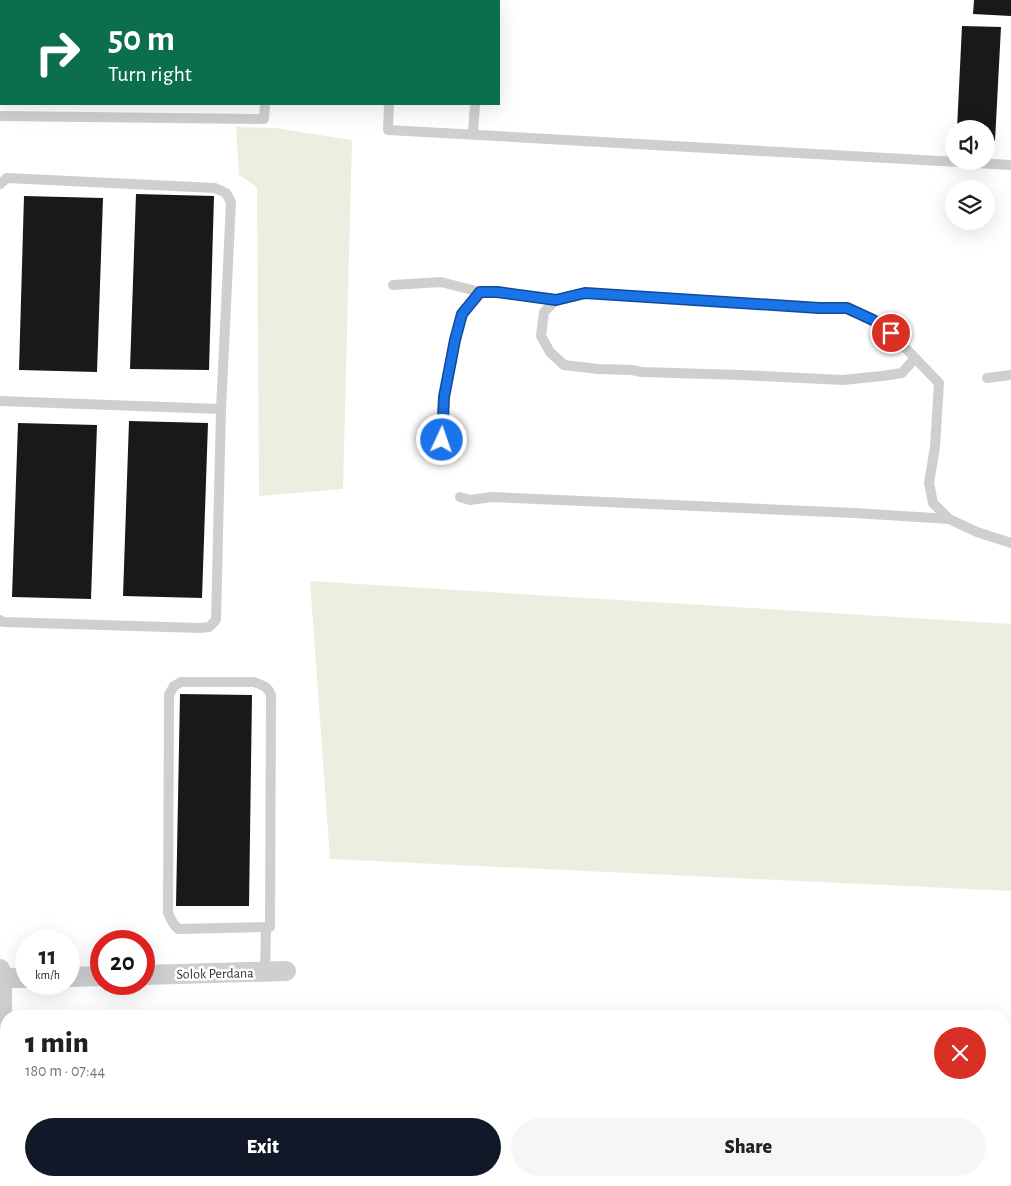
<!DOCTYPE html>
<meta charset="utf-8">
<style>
body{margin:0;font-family:"Alegreya Sans",sans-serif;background:#f6f6f6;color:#202124;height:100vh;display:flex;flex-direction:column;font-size:19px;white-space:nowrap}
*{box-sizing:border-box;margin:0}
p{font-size:16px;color:#757577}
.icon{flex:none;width:28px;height:28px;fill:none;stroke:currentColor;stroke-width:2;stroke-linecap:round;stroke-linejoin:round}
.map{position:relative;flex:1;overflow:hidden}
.panel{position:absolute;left:0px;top:1010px;width:1011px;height:176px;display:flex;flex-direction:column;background:#fff;border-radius:20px 20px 0 0;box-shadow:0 5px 20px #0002}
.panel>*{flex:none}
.guide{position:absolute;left:0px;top:0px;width:500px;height:105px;box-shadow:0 5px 20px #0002;background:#0b6e4f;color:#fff;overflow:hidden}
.controls{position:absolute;left:945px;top:120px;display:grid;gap:10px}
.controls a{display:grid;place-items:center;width:50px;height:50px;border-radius:50%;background:#fff;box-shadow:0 5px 20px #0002;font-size:25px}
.speed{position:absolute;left:15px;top:930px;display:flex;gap:10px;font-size:25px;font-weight:700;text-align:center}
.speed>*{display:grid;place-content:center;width:65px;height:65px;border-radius:50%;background:#fff;box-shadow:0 5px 20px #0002;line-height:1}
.speed small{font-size:12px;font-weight:400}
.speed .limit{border:8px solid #d22;background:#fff;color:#111}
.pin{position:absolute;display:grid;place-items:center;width:42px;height:42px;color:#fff;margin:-21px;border:2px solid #fff;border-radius:50%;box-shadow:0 1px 5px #0007}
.me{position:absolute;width:55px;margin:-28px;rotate:3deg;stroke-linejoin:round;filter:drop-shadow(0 0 4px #0008)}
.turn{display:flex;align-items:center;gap:18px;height:105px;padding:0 25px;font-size:22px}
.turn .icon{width:65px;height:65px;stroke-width:2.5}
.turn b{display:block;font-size:35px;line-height:42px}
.round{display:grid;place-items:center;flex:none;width:52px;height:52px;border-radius:26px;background:#f6f6f6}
.head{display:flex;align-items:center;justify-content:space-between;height:85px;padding:0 25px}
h1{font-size:30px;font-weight:800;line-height:38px}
.action{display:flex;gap:10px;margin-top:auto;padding:10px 25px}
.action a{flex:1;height:58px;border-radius:30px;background:#111827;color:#fff;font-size:20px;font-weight:800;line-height:58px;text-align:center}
.action a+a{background:#f6f6f6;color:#202124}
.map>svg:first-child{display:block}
</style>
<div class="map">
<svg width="1011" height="1186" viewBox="0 0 1011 1186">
<rect width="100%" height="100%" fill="#fff"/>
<g fill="#ebefe0">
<path d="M236,127L275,128L352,140L343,489L259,496L257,187L239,175Z"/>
<path d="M310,581L1011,624V891L330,859Z"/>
</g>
<g fill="#191919">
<path d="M974,0H1011V16L973,14Z"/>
<path d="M962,26L1001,27L995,141H986V129H957Z"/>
<path d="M136,194L214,196L209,370L130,369Z"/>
<path d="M24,196L103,198L97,372L19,370Z"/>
<path d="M129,421L208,423L202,598L123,596Z"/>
<path d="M18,423L97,425L91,599L12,597Z"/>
<path d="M180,694L252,695L249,906H176Z"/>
</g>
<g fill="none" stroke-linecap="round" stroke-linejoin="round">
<g stroke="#cfcfcf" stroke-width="10">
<path d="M270,1V0"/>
<path d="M393,1V0"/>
<path d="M481,1V0"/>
<path d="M389,104L388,130L1011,165"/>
<path d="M0,116L264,119L265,104"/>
<path d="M473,134L475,104"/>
<path d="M0,184L7,178L215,188L226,193L231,202L221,409L216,620L209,627L200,628L3,622L0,620"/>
<path d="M393,285L441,282L480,292"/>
<path d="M915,358L939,383L935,447L929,483L933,503L949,519L977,532L1011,543"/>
<path d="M987,378L1011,375"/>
<path d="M0,401L221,409"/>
<path d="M442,440L444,397L455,340L462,314L480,292H497L556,300L585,293L819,308H847L873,321L891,333L915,358L902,373L882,376L843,380L741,375L641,372L632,370L598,369L564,365L550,352L541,336L544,312L556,300"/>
<path d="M460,497L470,500L492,497L855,513L949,519"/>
<path d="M181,682H254C262,685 269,687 271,696L270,927L178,929L173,923L168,913L169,695L174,686Z"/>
<path d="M265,972L266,927"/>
<path d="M1005,1051L1011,1050"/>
<path d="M1005,1135H1011"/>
<path d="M637,1180V1186"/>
<path d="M445,1186L449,1180"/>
</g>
<g stroke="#cfcfcf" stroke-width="20">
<path d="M115,0L127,1"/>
<path d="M0,969L2,978V1186"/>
<path d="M144,975L286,971"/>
<path d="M69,977L101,976"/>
<path d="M2,978H26"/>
<path d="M188,1186L286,1180"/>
</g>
</g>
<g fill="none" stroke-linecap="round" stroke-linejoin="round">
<defs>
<path id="route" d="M442,440L444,397L455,340L462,314L480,292H497L556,300L585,293L819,308H847L873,320L891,333"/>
</defs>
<use href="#route" stroke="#114b97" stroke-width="12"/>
<use href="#route" stroke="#1a73e8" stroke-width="9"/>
</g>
<g text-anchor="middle" stroke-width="5" stroke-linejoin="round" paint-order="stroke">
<g font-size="14" fill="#323232" stroke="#fff">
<text transform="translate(215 973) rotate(-1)" y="5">Solok Perdana</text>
</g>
</g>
</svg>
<div class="controls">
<a><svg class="icon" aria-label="sound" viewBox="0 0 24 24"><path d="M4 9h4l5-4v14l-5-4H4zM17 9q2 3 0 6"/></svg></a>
<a><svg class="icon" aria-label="layers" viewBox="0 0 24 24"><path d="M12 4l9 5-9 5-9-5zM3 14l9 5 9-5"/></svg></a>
</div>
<div class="speed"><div>11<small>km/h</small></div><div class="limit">20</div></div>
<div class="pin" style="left:891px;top:333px;background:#d93025"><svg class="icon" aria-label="arrive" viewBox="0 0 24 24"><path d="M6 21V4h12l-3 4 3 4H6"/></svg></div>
<svg class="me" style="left:442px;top:440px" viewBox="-20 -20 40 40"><circle r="17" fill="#1a73e8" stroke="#fff" stroke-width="3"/><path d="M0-11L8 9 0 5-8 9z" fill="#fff"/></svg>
<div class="guide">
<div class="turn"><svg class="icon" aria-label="right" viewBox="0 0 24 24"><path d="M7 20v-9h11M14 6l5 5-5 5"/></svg><div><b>50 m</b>Turn right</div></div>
</div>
<section class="panel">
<div class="head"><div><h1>1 min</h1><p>180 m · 07:44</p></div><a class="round" style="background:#d93025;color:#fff"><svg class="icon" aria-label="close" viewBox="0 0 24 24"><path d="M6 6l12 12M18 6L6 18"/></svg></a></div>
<div class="action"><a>Exit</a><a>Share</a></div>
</section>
</div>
